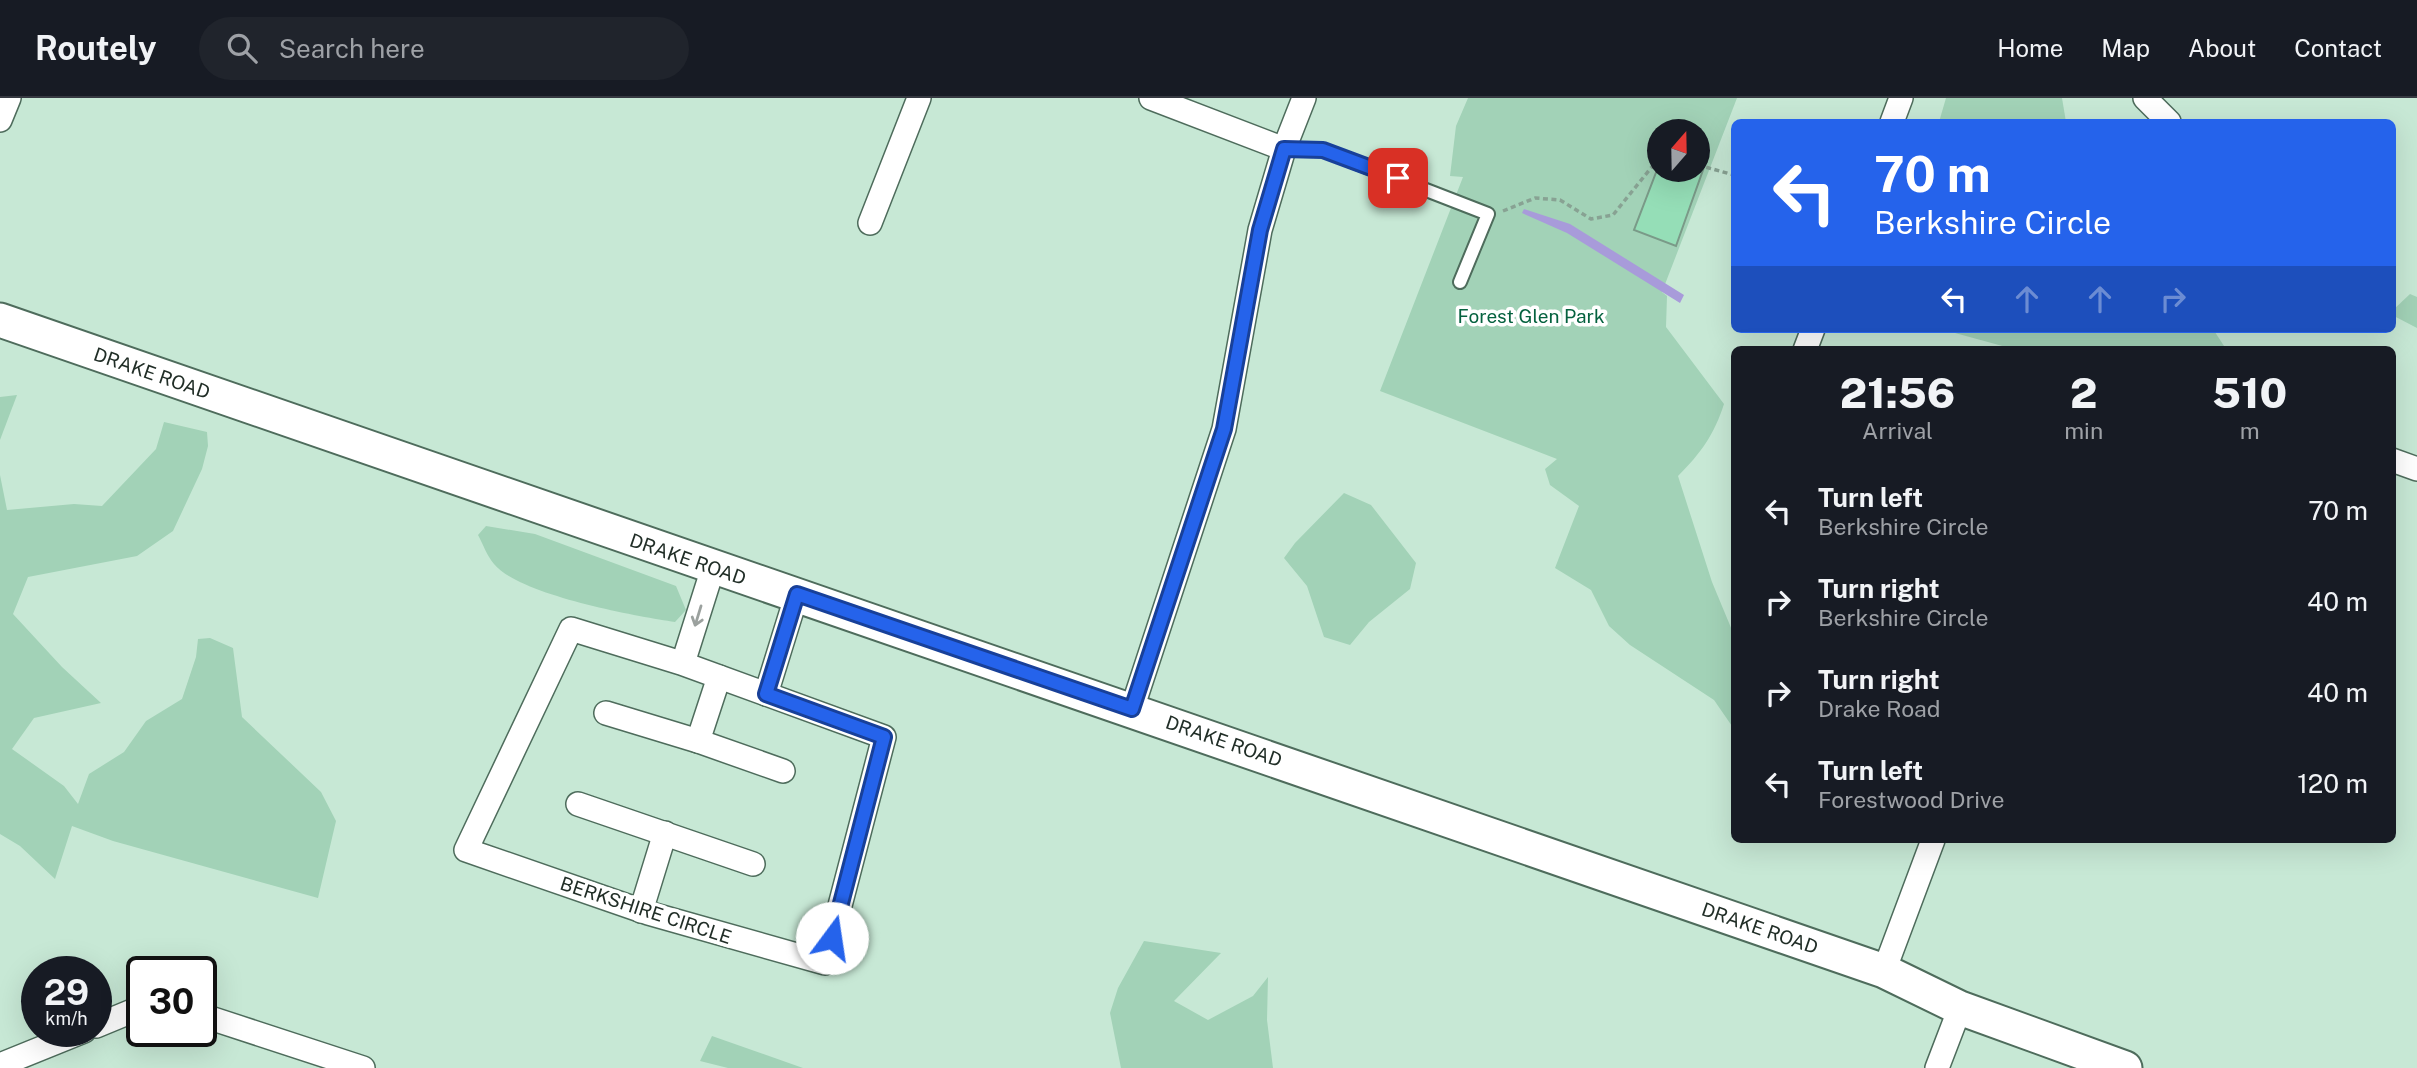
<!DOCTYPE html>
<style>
body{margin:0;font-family:"Public Sans",sans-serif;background:#20242c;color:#f1f3f6;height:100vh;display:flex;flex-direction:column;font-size:26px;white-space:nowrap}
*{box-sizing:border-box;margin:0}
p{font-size:23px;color:#9ea1a6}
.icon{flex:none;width:38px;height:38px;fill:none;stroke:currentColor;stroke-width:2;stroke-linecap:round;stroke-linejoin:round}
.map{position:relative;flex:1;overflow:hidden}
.details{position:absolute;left:1731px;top:248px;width:665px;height:497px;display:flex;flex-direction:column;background:#171b24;border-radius:10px;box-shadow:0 7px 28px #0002}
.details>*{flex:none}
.top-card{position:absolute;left:1731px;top:21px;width:665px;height:214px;border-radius:10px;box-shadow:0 7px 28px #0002;background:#2563eb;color:#fff;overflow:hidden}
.needle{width:46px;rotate:20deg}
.tools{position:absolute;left:1647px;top:21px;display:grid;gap:14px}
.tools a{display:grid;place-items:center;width:63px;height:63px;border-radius:50%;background:#171b24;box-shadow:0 7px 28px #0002;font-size:35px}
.speed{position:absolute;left:21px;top:858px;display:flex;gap:14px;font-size:35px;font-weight:700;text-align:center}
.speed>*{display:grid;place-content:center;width:91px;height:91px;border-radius:50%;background:#171b24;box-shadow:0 7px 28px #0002;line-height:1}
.speed small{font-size:18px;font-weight:400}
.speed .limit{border:4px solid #111;border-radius:10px;background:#fff;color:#111}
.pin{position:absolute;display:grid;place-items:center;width:60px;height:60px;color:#fff;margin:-30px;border-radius:14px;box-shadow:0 4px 10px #0006}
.me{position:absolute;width:77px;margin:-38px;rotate:14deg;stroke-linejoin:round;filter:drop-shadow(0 0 5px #0008)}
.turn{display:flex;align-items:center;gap:24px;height:147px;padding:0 28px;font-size:32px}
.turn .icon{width:91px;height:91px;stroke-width:2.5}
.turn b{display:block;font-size:49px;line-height:60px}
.lanes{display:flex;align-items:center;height:66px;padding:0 28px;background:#0003;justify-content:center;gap:35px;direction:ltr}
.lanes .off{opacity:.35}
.eta{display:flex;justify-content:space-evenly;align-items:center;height:119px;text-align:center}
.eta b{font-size:42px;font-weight:800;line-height:49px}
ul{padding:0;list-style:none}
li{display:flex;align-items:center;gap:21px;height:91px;padding:0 28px}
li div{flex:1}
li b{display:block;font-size:26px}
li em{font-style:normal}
header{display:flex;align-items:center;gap:42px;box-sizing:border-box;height:98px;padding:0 35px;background:#171b24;border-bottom:2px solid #363941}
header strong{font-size:33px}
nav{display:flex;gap:38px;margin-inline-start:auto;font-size:24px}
.search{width:490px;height:63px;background:#20242c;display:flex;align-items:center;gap:18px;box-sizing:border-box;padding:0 24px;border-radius:38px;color:#9ea1a6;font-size:26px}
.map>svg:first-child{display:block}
</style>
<header>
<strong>Routely</strong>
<div class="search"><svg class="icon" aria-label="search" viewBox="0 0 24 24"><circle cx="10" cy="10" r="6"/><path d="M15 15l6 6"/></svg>Search here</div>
<nav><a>Home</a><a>Map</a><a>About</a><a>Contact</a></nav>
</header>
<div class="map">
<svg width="2417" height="970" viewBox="0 0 2417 970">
<rect width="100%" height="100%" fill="#c7e8d5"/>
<g fill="#a2d2b7" fill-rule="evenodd">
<path d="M1468,0H1737L1662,194L1667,198L1666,229L1724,306C1714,337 1701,355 1678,378L1712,484L1734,537V631L1714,602L1630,547L1609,528L1591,492L1555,470L1579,408L1550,387L1545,371L1557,361L1380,293L1463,79L1450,78L1456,28ZM1659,33H1698V72H1659Z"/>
<path d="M1946,0H2062L2066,24H1939Z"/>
<path d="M2410,196L2417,199V230L2392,217V213Z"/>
<path d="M1954,231H2213L2224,248L2220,252H2017L1955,235Z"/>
<path d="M17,297L0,342V299Z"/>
<path d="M164,324L207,334L208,348L202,371L173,433L137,458L28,479L13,516L62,569L101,605L34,620L12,651L64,688L78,706L89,676L124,654L146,623L182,601L196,559L198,541L210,540L233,550L242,619L321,694L336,723L318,800L113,743L72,728L55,781L20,748L0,736V377L7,412L74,406L102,408L156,351Z"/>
<path d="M1344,395L1371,407L1416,465L1410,491L1369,524L1350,547L1324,539L1307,488L1284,460L1295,445Z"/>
<path d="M486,428L535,436L676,488L686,512L675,524C634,518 519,497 494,466C487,458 483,446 478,437Z"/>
<path d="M1144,843L1221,855L1174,903L1208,922L1253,898L1268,879L1267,922L1273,970H1121L1110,915L1118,890Z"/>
<path d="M712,938L803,970H728L700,963Z"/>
</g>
<path fill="#a89bda" d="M1524,111L1570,126L1684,197L1680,205L1567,135L1522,115Z"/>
<path fill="#95deb7" stroke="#7a9a88" stroke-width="2" d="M1657,72H1703L1676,148L1634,132Z"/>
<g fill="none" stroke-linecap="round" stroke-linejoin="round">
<defs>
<path id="lane" d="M1284,51L1323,52L1488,116L1460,184"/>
<g id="street">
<path d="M1151,0L1284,51"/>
<path d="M2145,0L2169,24"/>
<path d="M0,22L9,0"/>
<path d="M1892,24L1901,0"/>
<path d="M870,125L919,0"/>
<path d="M1805,252L1813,231"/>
<path d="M2392,362L2417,371"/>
<path d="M571,531L681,565L884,639L825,865L648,815L466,752Z"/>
<path d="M683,565L713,470"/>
<path d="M719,579L698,643L783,673"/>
<path d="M766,596L797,496"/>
<path d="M1132,611L1224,331L1260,132L1284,51L1304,0"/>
<path d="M606,615L698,643"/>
<path d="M578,706L753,766"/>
<path d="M641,813L665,735"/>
<path d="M1884,873L1933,742"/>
<path d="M201,917L363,970"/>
<path d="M96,928L142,909"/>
<path d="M0,967L84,933"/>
<path d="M1937,970L1960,910"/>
</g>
<path id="secondary" d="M0,222C627,440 1256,654 1884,873L1960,910L2125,970"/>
</defs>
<use href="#lane" stroke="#4e6c5c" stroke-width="16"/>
<use href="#street" stroke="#4e6c5c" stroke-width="26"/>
<use href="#secondary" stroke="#4e6c5c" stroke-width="37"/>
<g stroke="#88a293" stroke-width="3.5" stroke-dasharray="5 3.5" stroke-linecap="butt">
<path d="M1698,67L1734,77"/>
<path d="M1503,113L1535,100L1560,102L1591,121L1613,117L1659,60"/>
</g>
<use href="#lane" stroke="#fff" stroke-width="12"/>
<use href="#street" stroke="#fff" stroke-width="23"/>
<use href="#secondary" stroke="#fff" stroke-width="33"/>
</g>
<defs><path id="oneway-shaft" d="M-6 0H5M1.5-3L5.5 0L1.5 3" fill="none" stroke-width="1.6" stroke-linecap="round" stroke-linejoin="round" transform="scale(1.75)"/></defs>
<use stroke="#9ba19e" href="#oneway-shaft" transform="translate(698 518) rotate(107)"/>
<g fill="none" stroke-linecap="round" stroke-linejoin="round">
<defs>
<path id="route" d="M832,840L884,639L766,596L797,496L1132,611L1224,331L1260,132L1284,51L1323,52L1398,80"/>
</defs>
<use href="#route" stroke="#184099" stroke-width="18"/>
<use href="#route" stroke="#2563eb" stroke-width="12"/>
</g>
<g text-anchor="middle" stroke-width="7" stroke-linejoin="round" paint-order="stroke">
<g font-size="19" fill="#05623f" stroke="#fff">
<text x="1531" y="225">Forest Glen Park</text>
</g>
<g font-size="19" fill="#212e27" stroke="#fff">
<text transform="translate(152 275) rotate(19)" y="7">DRAKE ROAD</text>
<text transform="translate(688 461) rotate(19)" y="7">DRAKE ROAD</text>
<text transform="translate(1224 643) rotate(19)" y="7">DRAKE ROAD</text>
<text transform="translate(646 812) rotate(18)" y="7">BERKSHIRE CIRCLE</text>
<text transform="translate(1760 830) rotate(19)" y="7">DRAKE ROAD</text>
</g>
</g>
</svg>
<div class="tools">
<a><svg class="needle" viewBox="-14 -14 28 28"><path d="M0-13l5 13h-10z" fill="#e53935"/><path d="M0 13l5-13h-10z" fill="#9ea1a6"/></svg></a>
</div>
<div class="speed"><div>29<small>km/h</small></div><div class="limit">30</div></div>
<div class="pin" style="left:1398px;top:80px;background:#d93025"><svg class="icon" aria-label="arrive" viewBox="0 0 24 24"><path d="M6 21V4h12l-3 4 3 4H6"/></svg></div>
<svg class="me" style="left:832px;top:840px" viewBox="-20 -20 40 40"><circle r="19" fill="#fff"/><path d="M0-13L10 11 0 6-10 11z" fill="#2563eb"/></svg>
<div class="top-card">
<div class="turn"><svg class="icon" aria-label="left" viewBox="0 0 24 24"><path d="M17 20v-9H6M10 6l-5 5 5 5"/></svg><div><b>70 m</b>Berkshire Circle</div></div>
<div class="lanes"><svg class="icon" aria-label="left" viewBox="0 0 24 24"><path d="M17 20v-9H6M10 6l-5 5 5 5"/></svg><svg class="icon off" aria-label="ahead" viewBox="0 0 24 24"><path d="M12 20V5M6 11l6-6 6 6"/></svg><svg class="icon off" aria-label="ahead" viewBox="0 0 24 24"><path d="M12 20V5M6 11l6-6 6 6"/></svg><svg class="icon off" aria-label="right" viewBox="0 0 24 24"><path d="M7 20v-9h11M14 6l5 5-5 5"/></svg></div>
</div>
<section class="details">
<div class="eta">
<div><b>21:56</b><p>Arrival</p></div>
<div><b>2</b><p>min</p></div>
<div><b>510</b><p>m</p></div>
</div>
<ul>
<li><svg class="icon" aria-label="left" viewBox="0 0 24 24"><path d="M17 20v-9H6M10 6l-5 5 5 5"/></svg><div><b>Turn left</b><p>Berkshire Circle</p></div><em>70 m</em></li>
<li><svg class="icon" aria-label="right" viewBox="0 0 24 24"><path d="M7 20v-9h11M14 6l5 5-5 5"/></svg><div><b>Turn right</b><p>Berkshire Circle</p></div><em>40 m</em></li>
<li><svg class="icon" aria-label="right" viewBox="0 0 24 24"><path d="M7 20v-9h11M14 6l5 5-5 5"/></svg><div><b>Turn right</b><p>Drake Road</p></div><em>40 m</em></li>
<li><svg class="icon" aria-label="left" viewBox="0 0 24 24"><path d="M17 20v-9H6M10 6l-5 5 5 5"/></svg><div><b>Turn left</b><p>Forestwood Drive</p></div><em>120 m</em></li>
</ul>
</section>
</div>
